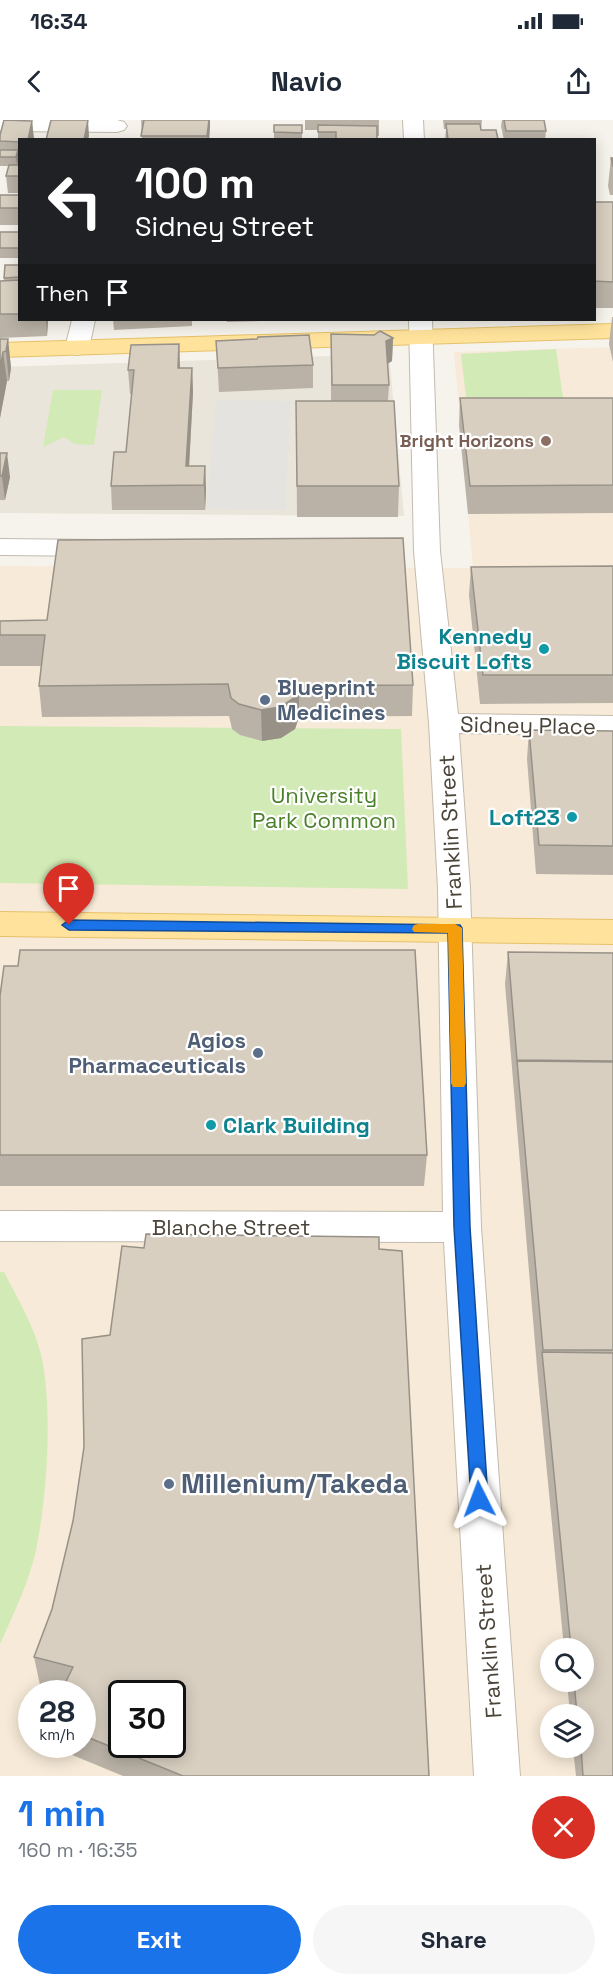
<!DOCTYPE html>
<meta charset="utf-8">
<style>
body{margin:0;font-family:"Space Grotesk",sans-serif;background:#f6f6f7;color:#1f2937;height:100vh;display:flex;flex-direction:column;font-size:22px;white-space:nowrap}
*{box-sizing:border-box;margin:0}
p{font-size:20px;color:#747a83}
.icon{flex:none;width:33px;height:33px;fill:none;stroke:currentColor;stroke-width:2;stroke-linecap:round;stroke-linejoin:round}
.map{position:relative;height:1656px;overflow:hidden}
.drawer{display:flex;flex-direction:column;background:#fff;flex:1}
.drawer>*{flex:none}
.top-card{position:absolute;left:18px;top:18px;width:578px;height:183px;border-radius:0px;box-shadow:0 3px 15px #0003;background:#202124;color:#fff;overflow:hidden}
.controls{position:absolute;left:540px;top:1518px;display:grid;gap:12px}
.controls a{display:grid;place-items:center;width:54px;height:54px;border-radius:50%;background:#fff;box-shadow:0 3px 15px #0003;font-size:30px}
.speed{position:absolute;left:18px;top:1560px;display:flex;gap:12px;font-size:30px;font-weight:700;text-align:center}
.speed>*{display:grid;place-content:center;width:78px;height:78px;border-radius:50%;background:#fff;box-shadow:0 3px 15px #0003;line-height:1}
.speed small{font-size:15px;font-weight:400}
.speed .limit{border:3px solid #111;border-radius:9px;background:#fff;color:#111}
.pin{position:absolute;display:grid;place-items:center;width:51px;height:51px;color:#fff;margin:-62px -26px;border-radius:50% 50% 50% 0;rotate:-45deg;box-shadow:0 0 6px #0007}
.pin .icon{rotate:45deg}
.me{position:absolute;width:66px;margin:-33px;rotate:357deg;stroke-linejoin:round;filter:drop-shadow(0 0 4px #0008)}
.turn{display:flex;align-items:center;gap:21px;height:126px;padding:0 18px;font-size:27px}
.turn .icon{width:78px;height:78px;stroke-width:2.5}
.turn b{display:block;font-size:42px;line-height:51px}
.then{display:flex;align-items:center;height:57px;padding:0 18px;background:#0003;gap:12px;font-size:22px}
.round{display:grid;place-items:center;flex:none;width:63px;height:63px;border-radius:32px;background:#f6f6f7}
.overview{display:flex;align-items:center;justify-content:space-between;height:102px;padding:0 18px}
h1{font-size:36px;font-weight:700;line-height:45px;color:#1a73e8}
.cta{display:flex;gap:12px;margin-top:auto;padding:12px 18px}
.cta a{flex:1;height:69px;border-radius:36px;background:#1a73e8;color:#fff;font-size:24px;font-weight:700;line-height:69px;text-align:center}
.cta a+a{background:#f6f6f7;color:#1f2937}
.status{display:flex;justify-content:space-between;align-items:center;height:42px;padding:0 30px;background:#fff;direction:ltr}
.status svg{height:16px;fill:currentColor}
header{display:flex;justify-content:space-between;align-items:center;height:78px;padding:0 18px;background:#fff;font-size:27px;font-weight:700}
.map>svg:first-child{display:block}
</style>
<div class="status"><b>16:34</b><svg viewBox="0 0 49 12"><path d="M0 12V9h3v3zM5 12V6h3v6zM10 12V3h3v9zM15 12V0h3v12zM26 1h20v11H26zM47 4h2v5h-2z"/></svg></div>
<header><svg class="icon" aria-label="back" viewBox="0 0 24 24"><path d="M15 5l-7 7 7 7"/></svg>Navio<svg class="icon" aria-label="share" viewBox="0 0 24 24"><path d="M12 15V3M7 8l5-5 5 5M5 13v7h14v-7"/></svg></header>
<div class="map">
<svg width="613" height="1656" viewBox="0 0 613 1656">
<rect width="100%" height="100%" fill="#f6f3ec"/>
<path fill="#eae5da" d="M389,234L404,396L0,393V247Z"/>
<path fill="#f7ead8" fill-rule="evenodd" d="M613,227V1656H0V446L473,448L454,232ZM550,1528H584V1562H550ZM32,1574H82V1624H32ZM122,1574H172V1624H122ZM550,1594H584V1628H550Z"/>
<g fill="#d2eab5">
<path d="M556,229L563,278L466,277L461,234Z"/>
<path d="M53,270H102L94,325L75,324L64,317L43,327Z"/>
<path d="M0,606L401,609L408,769L0,763Z"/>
<path d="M0,1152H4C19,1181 37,1211 43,1244C52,1297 47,1377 36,1430C29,1462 13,1495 0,1524Z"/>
</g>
<path fill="#e5e3e0" d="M216,280L291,281L285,390L206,389Z"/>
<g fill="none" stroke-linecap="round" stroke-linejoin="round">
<defs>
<g id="street">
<path d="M0,0H117L124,2L127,6L124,10L117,12L0,11Z"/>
<path d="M403,0H423L424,20H404Z"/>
<path d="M72,200H95L89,228L85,233L77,235L69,233L65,228Z"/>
<path d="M409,200H432L440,431L458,594L613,596V616L459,613L470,768L481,1107L520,1656H474L444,1122L0,1121V1091L443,1092L438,768L429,603L414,431Z"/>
<path d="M0,419L100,420L109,422L113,428L109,434L100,436L0,435Z"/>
</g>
<g id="primary">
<path d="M613,204V218L0,237V223Z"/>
<path d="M0,792L613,800V824L0,816Z"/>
</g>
</defs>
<use href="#street" stroke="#c2bbae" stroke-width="2"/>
<use href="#primary" stroke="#e6c16a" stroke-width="2"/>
<use href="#street" fill="#fff" fill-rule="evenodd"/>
<use href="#primary" fill="#ffe39c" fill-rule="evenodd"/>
</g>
<g fill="#bab2a6">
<path d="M141,0H210L209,20H142Z"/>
<path d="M305,0H379V16H377V20H318V10H305Z"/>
<path d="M443,0H482L481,10L498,20H445L446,9H444Z"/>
<path d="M502,0H544L546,11L545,20H504L501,6Z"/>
<path d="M32,1L34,20H20V73H8L6,56L9,46H0V15Z"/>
<rect x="274" y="5" width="28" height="15"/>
<path d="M613,28V75H610L608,66L611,38H613Z"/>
<rect x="0" y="75" width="20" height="30"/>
<rect x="594" y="82" width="19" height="106"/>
<rect x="0" y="112" width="20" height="26"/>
<path d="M20,145V200H48L47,216L0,218V161H4V158Z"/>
<path d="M612,197H613V242L609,224Z"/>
<path d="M113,200H192V206L114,210Z"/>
<path d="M226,200H261V201L227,202Z"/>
<path d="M331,214L393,218L392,241L387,243L389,265L388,281L399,366L398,397H297L296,281H331Z"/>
<path d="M0,219H8L11,248L9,261H7L0,298Z"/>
<path d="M216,221L313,245V268L219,272Z"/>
<path d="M179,224L180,248H192L193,272L189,346H205L206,371L205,390H112L111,366L126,332L132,274H130L128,250Z"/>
<path d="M460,278H613V393L468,394L459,305Z"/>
<path d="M0,333L10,357L5,380H0Z"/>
<path d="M613,446V583L480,584L469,475L471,447Z"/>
<path d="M0,501L413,565L412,596L299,597L295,609L281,618L262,621L240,615L232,609L229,596L42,597L39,566L41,546H0Z"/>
<path d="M529,610L613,611V755L536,754L527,639Z"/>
<path d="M508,832L613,833V1656H576L573,1628H584V1594H570L567,1562H584V1528H564L538,1259L505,864Z"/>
<path d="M18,846L427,1035L424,1066H0V876Z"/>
<path d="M144,1128L379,1129L429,1656H123L53,1627V1624H82V1574L62,1570L40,1565L34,1537L52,1489L73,1401L110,1215Z"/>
</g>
<g fill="#979187">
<path d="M88,0L89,16L88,20H84Z"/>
<path d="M209,0H210V7L209,20H207Z"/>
<path d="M32,1L34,20H28Z"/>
<path d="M18,30L19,40H18L17,46L16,37Z"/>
<path d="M46,200H48L47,216Z"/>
<path d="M393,218L392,241L386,245V221Z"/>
<path d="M8,219L11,248L9,261L6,231Z"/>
<path d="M179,224L180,248H178Z"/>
<path d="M3,232L7,261L0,298V248Z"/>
<path d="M192,248L193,272L188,366L186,346Z"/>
<path d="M7,333L10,357L5,380L2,356Z"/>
<path d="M205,346L206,371L205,390L204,365Z"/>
<path d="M299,566V597L295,609L281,618L262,621L261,590Z"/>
</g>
<g fill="#d8cfc1" stroke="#979187" stroke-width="1.5" fill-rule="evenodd">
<path d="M4,0L32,1L28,20H20V22L0,21V15Z"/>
<path d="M51,0H88L84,20H46Z"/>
<path d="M144,0H209L207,16H141Z"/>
<path d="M504,0H544L546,11H506Z"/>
<path d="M446,4H480L481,10H496L498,19H448Z"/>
<path d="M274,5H302V13L274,12Z"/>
<path d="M318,5L377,6V19H336V12H318Z"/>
<path d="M0,30H18L16,37H0Z"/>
<path d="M611,38H613V47Z"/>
<path d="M9,45H20V56H6Z"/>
<rect x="0" y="75" width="20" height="13"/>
<path d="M594,82H613V162L594,161Z"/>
<rect x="0" y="112" width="20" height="16"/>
<path d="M5,145H20V157L4,158Z"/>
<path d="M20,160V194H0V161Z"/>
<path d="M380,211L393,218L386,221L389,265H332L331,214L374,215Z"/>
<path d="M309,215L313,245L218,248L216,221L257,219L258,217Z"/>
<path d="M0,219H8L6,231L3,232L0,248Z"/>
<path d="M179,224L178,248H192L186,346H205L204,365L111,366L114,332H126L134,250H128L131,225Z"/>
<path d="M460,278H613V365L470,366Z"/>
<path d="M296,281H394L399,366H297Z"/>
<path d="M0,333H7L2,356H0Z"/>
<path d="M403,418L413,565L299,566L295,577L280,587L261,590L239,584L231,578L228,564L39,566L45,515H0V501L47,500L58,420Z"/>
<path d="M613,446V555H483L471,447Z"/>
<path d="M529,610L613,611V726L539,725Z"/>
<path d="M20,830H415L427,1035H0V876L4,846H18Z"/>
<path d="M508,832L613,833V941L517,940Z"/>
<path d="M517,941L613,942V1230H543Z"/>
<path d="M146,1114L379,1117V1129L402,1131L429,1656H183L82,1615V1574H60L73,1547L34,1537L52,1489L73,1401L84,1327L82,1219L110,1215L122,1126L144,1128ZM122,1574H172V1624H122Z"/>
<path d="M542,1232L613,1233V1656H583L581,1628H584V1594H577L574,1562H584V1528H571Z"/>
</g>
<path fill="#1a73e8" stroke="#114b97" stroke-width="1.5" d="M69,800L460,805L462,808L470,1107L488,1379L485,1385L479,1387L473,1385L471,1379L454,1107L448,813L69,810L62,805Z"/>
<path fill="#f59e0b" d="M418,804H455L462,808L466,963L464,967H453L451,963L448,813L414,812L412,809L414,805Z"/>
<circle fill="#8d6e63" stroke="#fff" stroke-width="2" cx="546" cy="321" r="6"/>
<g fill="#0f9aa8" stroke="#fff" stroke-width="2">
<circle cx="544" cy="529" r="6"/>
<circle cx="572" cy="697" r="6"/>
<circle cx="211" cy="1005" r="6"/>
</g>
<g fill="#5c6f8a" stroke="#fff" stroke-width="2">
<circle cx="265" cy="580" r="6"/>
<circle cx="258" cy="933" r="6"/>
<circle cx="169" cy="1364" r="6"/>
</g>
<g text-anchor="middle" stroke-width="4.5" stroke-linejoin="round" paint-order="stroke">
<g font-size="18" font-weight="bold" fill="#785e54" stroke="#fff" text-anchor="end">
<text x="534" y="327">Bright Horizons</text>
</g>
<g font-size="22" font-weight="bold" fill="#0d838f" stroke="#fff" text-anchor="end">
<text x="532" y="524">Kennedy<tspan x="532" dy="25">Biscuit Lofts</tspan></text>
<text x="560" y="705">Loft23</text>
<text x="223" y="1013" text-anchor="start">Clark Building</text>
</g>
<g font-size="22" font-weight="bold" fill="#4e5e75" stroke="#fff" text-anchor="start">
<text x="277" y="575">Blueprint<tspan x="277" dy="25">Medicines</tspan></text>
<text x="246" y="928" text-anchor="end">Agios<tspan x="246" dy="25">Pharmaceuticals</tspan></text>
</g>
<g font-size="22" fill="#4b4439" stroke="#fff">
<text transform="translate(528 605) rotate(1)" y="8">Sidney Place</text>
<text transform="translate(450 712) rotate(-93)" y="8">Franklin Street</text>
<text x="231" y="1115">Blanche Street</text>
<text transform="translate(488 1521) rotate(-94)" y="8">Franklin Street</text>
</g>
<g font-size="22" fill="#4a7f2a" stroke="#fff">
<text x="324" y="683">University<tspan x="324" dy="25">Park Common</tspan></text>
</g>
<g font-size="27" font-weight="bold" fill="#4e5e75" stroke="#fff" text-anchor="start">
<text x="181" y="1373">Millenium/Takeda</text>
</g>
</g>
</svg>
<div class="controls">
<a><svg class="icon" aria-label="search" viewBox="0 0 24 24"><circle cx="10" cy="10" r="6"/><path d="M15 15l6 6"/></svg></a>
<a><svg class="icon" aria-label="layers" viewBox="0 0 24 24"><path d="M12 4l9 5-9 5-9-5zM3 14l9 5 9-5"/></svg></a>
</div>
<div class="speed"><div>28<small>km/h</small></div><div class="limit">30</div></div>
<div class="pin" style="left:69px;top:805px;background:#d93025"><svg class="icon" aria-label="arrive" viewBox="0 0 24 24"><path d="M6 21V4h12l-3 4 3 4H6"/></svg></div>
<svg class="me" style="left:479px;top:1379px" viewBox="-20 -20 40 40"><path d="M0-17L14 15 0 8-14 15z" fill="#1a73e8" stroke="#fff" stroke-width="4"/></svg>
<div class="top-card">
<div class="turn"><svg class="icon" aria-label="left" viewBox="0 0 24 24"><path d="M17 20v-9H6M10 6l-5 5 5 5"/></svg><div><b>100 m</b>Sidney Street</div></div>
<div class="then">Then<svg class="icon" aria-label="arrive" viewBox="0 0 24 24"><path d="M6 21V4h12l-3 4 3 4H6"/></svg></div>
</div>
</div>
<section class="drawer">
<div class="overview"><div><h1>1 min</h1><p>160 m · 16:35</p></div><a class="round" style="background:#d93025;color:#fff"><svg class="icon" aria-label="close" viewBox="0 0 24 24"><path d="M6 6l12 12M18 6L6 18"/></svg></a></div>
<div class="cta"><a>Exit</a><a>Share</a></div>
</section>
